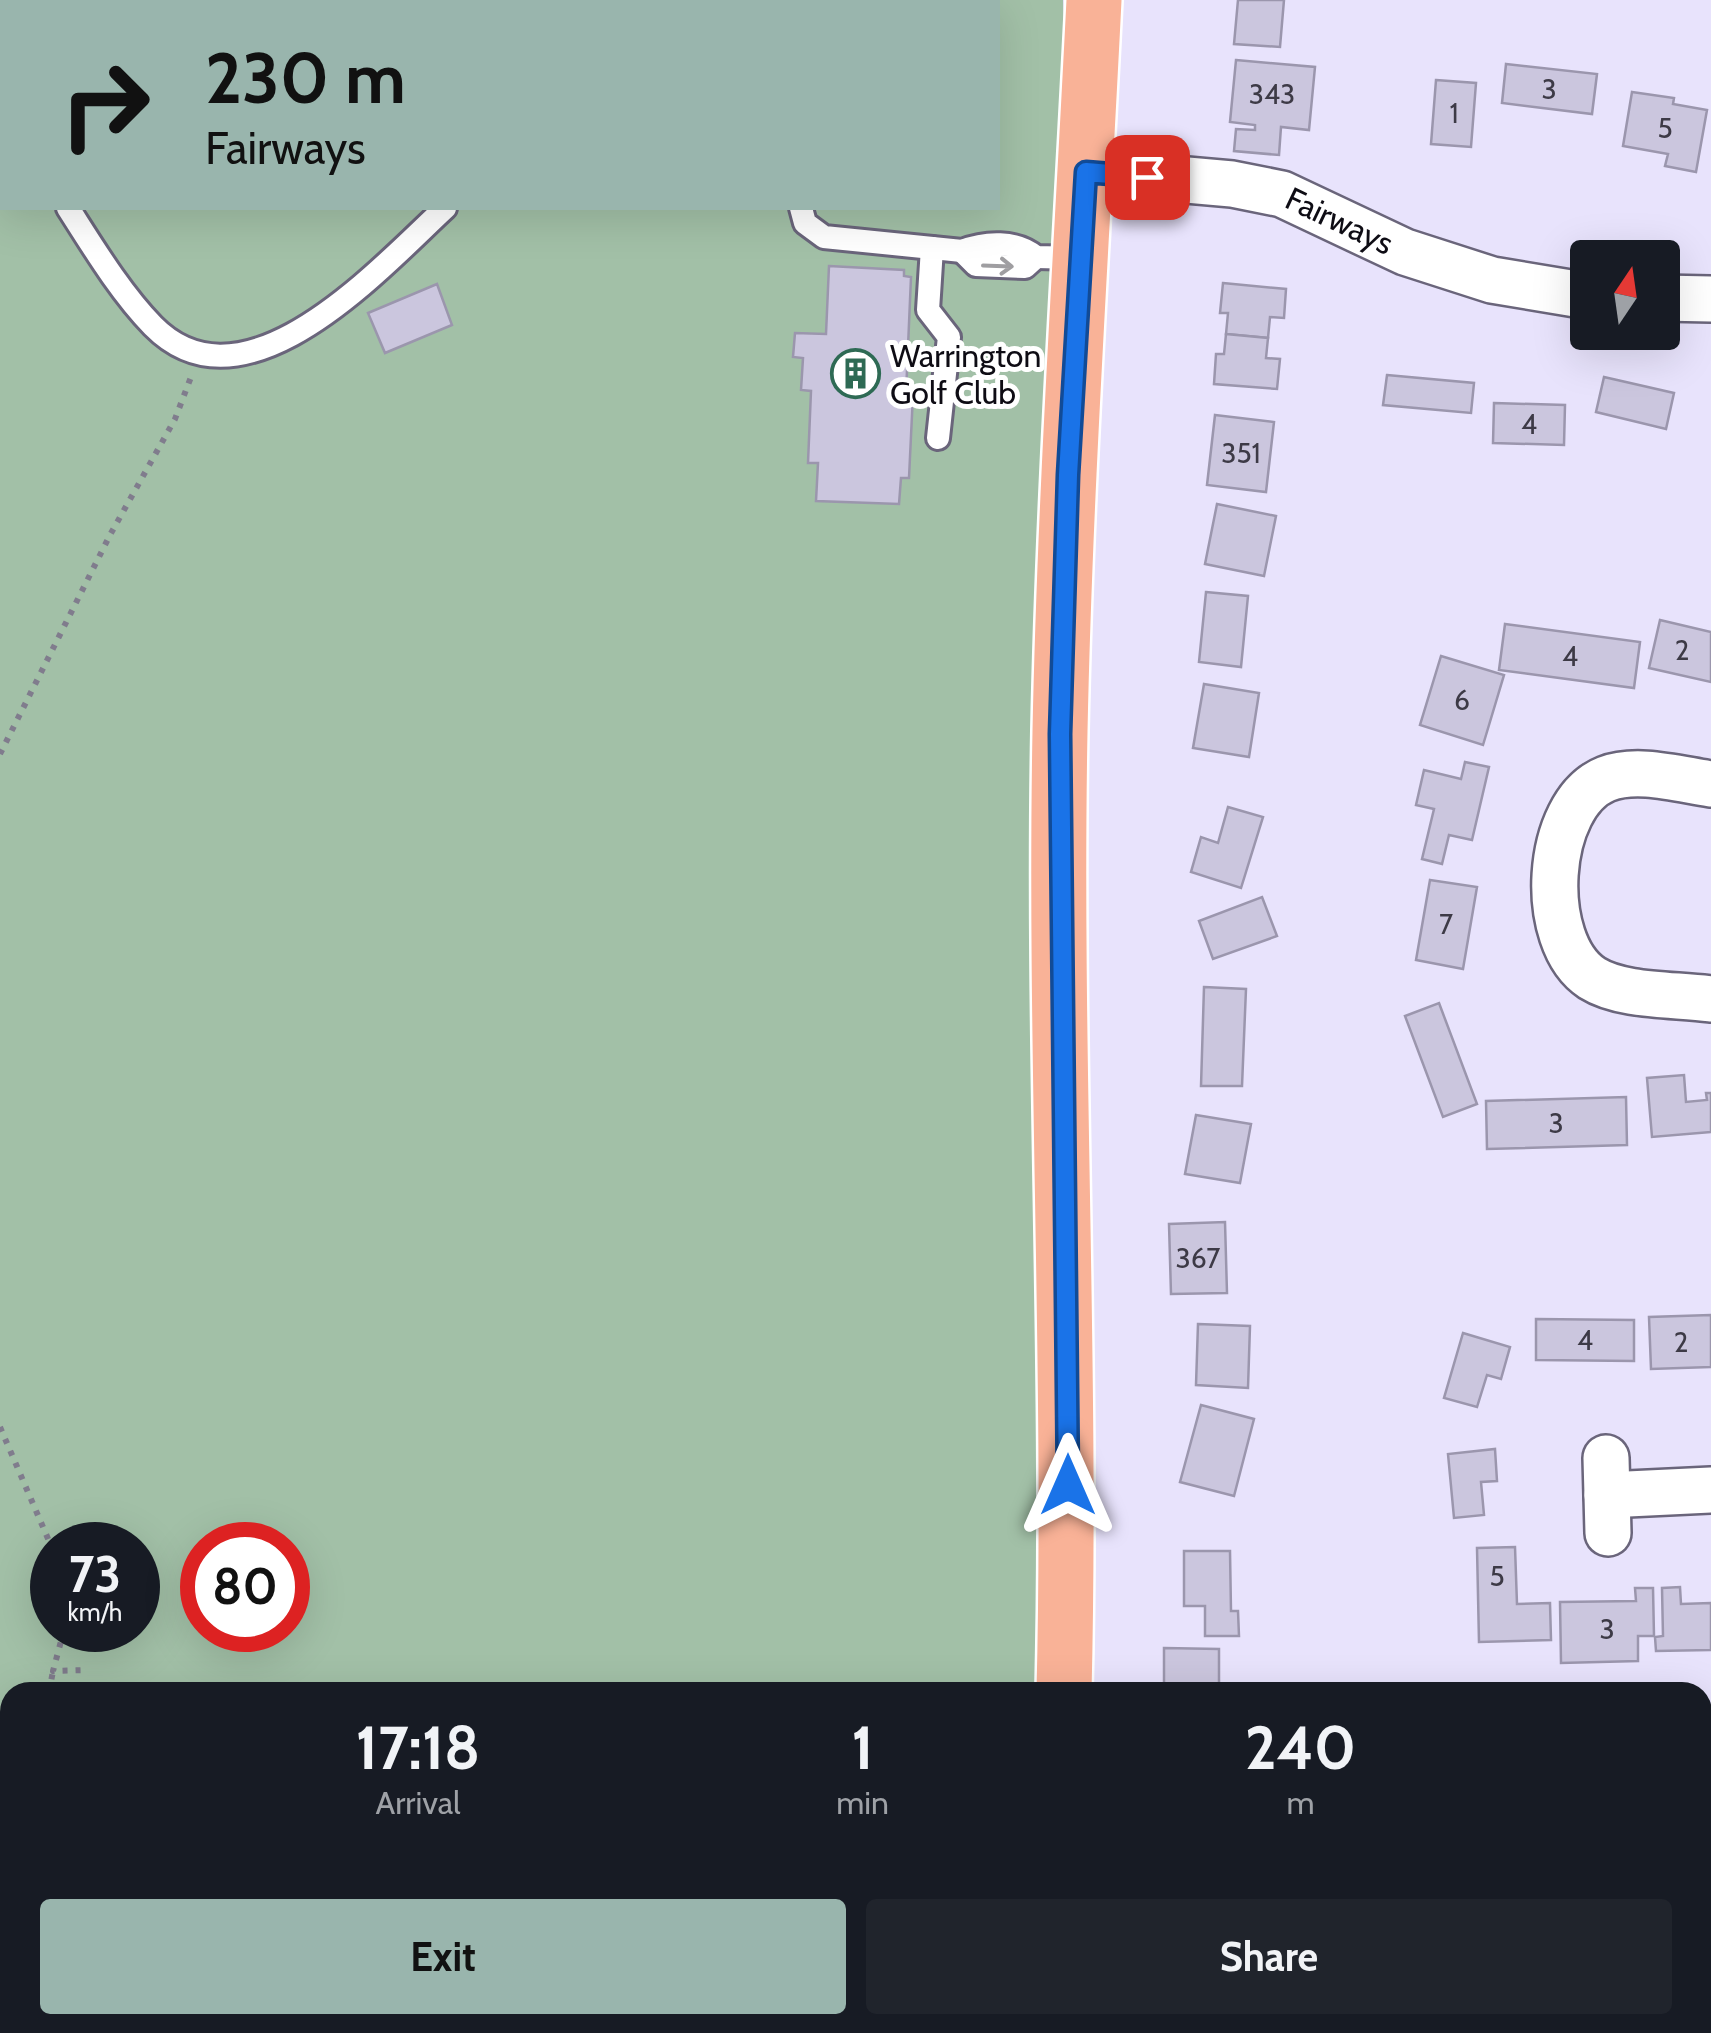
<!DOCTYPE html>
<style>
body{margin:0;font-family:Cabin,sans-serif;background:#20242c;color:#f1f3f6;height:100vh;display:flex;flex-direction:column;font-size:38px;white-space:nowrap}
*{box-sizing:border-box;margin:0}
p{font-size:32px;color:#9ea1a6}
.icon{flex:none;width:55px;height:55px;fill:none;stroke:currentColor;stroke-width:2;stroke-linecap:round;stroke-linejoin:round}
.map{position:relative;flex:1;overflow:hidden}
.details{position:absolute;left:0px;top:1682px;width:1712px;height:352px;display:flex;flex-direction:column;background:#171b24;border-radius:30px 30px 0 0;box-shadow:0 10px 40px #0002}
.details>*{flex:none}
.banner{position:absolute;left:0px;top:0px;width:1000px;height:210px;box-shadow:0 10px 40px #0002;background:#99b5ad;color:#111;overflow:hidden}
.needle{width:65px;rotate:13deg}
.buttons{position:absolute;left:1570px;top:240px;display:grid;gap:20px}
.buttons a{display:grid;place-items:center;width:110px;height:110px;border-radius:10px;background:#171b24;box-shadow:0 10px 40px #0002;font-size:50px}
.speed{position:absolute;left:30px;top:1522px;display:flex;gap:20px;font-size:50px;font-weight:700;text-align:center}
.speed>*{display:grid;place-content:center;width:130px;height:130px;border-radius:50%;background:#171b24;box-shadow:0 10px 40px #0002;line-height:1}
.speed small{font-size:25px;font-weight:400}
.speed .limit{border:15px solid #d22;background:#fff;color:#111}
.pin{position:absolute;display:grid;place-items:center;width:85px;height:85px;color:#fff;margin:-42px;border-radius:20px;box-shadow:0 5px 15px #0006}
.me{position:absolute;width:110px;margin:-55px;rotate:0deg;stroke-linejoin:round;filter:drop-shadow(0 0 8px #0008)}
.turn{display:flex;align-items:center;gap:35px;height:210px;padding:0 40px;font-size:45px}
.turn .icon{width:130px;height:130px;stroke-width:2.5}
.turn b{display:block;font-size:70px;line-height:85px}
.eta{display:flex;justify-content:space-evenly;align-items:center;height:170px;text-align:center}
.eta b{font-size:60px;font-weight:700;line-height:70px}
.button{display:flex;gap:20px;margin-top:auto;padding:20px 40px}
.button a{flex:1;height:115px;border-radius:10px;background:#99b5ad;color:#111;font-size:40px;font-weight:700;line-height:115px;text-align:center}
.button a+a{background:#20242c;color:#f1f3f6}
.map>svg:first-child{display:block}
</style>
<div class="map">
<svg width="1711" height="2033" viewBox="0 0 1711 2033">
<rect width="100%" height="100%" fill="#e8e3fc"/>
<path fill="#a2c0a7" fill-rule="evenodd" d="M0,0H1063L1075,316L1064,1692H10V2025H1043L1042,2033H0ZM2,2H998V208H2ZM52,1545H138V1630H52ZM202,1545H288V1630H202Z"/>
<g fill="#cbc6de" stroke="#9b96ad" stroke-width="2.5">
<rect x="44" y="0" width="137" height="2"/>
<path d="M1238,0H1284L1280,47L1234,44Z"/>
<path d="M1236,60L1315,67L1309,130L1281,127L1279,155L1234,151L1236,129L1255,130V125L1230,122Z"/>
<path d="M1506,64L1597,74L1592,114L1502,103Z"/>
<path d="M1436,80L1476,83L1471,147L1431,144Z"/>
<path d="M1632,92L1674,98L1673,104L1707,110L1696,172L1665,166L1668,154L1623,146Z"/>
<path d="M829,266L904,270V276L911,277L906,394H913L909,478H901L899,504L816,501L818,463H808L811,391L801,390L803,358L793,357L795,333L826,334Z"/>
<path d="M1223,283L1286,289L1284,318L1270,317L1268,338L1226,334L1228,313H1220Z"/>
<path d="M437,284L452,325L385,353L368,313Z"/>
<path d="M1226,334L1268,338L1266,358L1280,359L1277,389L1214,384L1216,354H1224Z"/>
<path d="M1387,375L1474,383L1471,413L1383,405Z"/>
<path d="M1604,377L1674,393L1666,429L1596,412Z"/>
<path d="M1494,403L1565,405L1564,445L1493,443Z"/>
<path d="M1215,415L1274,422L1266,492L1207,485Z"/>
<path d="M1217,504L1276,516L1264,576L1205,564Z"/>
<path d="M1206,592L1248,596L1241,667L1199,662Z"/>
<path d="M1660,620L1711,632V682L1649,668Z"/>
<path d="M1505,624L1640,642L1634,688L1499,670Z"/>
<path d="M1441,656L1504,675L1483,745L1420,725Z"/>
<path d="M1204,684L1259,693L1249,757L1193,748Z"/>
<path d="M1465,762L1489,767L1472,840L1449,835L1442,864L1422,859L1434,809L1416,805L1424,770L1461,779Z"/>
<path d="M1228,807L1263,817L1241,888L1191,872L1201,837L1218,843Z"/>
<path d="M1430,880L1477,887L1463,969L1416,960Z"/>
<path d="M1262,897L1277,936L1213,959L1199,921Z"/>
<path d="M1204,987L1246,989L1242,1086H1201Z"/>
<path d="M1439,1003L1477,1104L1443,1117L1405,1016Z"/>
<path d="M1684,1075L1686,1102L1707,1100L1706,1093H1711V1132L1652,1137L1647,1078Z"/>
<path d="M1626,1097L1627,1145L1487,1149L1486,1101Z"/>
<path d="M1196,1115L1251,1124L1240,1183L1185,1174Z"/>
<path d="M1225,1222L1227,1293L1171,1294L1169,1224Z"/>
<path d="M1711,1315V1367L1651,1369L1649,1317Z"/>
<path d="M1536,1319L1634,1320V1361L1536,1360Z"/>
<path d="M1198,1324L1250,1326L1248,1388L1196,1385Z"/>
<path d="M1463,1333L1510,1347L1501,1379L1487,1375L1477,1407L1444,1398Z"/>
<path d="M1201,1405L1254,1419L1234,1496L1180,1482Z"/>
<path d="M1495,1449L1497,1481L1481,1482L1484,1515L1454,1518L1448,1454Z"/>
<path d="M1515,1547L1517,1604L1550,1603L1551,1640L1479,1642L1477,1548Z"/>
<path d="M1184,1551H1230L1231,1611H1238L1239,1636H1205V1606H1184Z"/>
<path d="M1680,1587L1681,1604L1711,1603V1650L1656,1651L1655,1637L1663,1636L1662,1588Z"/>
<path d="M1635,1588H1653L1654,1636H1638V1661L1561,1663L1560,1602L1636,1601Z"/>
<path d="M1164,1648L1219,1649V1692H1164Z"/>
<path d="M1702,1877H1711V1923L1702,1924Z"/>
</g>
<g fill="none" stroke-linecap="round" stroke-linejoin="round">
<defs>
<g id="lane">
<path d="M0,103L2,107"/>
<path d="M0,158L2,153"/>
<path d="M68,208C93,247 120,292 153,326C245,419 379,269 445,208"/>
<path d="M801,208L805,223L824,237L962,251C985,242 1016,240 1036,257L1080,258"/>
<path d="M932,248L928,310L949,337L938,438"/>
<path d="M962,251L976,265L1025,267L1036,257"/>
</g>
<g id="street">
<path id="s1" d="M1085,171L1232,184L1282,194L1405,252L1492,280L1588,296"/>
<path d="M1662,298L1711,299"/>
<path d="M1711,784C1678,779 1637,767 1606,779C1544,804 1537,942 1592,978C1622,997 1676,994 1711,999"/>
<path d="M1606,1458L1608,1533"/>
<path d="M1607,1495L1711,1490"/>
<path d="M1702,2005H1711"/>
<path d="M1572,2033V2025"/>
</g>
<g id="highway">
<path d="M1064,1692C1072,1372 1054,1052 1060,731C1065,487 1082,244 1094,0"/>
<path d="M1042,2033L1043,2025"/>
</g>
</defs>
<use href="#lane" stroke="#6a657b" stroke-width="28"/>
<use href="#street" stroke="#6a657b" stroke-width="50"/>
<use href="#highway" stroke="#fff" stroke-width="60"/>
<g stroke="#807c8d" stroke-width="6" stroke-dasharray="5 8" stroke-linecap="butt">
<path d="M0,754L110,535L175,419L191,377"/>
<path d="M0,1427L52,1548"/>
<path d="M64,1630L53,1671L88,1670"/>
<path d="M49,1692L53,1671"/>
<path d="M807,2025L808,2033"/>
</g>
<use href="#lane" stroke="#fff" stroke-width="22"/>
<use href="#street" stroke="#fff" stroke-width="45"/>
<use href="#highway" stroke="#f9b297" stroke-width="55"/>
</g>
<defs><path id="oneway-shaft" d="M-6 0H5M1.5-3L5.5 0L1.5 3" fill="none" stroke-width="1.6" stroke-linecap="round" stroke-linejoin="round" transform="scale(2.5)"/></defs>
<use stroke="#9f9ea1" href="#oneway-shaft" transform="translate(998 266) rotate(2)"/>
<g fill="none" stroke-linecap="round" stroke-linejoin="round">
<defs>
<path id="route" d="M1068,1485L1060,734L1068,475L1086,172L1147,177"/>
</defs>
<use href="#route" stroke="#114b97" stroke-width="25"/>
<use href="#route" stroke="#1a73e8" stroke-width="18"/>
</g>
<defs>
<symbol id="building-ring" viewBox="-11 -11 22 22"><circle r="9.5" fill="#fff" stroke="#2e6a54" stroke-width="1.5"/><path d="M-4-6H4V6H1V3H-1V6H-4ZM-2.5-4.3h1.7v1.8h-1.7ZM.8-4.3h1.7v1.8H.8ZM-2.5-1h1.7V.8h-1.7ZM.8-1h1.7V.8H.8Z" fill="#2e6a54"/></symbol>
</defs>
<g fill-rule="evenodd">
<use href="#building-ring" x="828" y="346" width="55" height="55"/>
</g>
<g text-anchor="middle" stroke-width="10" stroke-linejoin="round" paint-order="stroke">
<g font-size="28" fill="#3d3a46">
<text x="1549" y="99">3</text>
<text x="1272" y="104">343</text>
<text x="1454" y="123">1</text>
<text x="1665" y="138">5</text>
<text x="1529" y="434">4</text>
<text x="1241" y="463">351</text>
<text x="1682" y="660">2</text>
<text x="1570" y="666">4</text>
<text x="1462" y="710">6</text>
<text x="1446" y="934">7</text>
<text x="1556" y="1133">3</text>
<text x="1198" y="1268">367</text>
<text x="1585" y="1350">4</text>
<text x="1681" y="1352">2</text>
<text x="1497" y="1586">5</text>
<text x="1607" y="1639">3</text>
</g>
<g font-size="32" fill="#0e0c14" stroke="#fff">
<text dy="11" stroke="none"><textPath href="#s1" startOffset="262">Fairways</textPath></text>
</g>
<g font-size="32" fill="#0e0c14" stroke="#fff" text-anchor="start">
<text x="890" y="367">Warrington<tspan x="890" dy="37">Golf Club</tspan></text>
</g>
</g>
</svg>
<div class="buttons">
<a><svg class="needle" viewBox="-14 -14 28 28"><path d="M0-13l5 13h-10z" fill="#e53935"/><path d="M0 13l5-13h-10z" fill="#9ea1a6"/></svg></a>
</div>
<div class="speed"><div>73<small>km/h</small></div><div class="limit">80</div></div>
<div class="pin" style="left:1147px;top:177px;background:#d93025"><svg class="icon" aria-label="arrive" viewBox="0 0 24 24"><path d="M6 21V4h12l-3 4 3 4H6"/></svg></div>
<svg class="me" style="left:1068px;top:1485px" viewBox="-20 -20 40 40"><path d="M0-17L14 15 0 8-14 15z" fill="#1a73e8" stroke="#fff" stroke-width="4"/></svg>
<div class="banner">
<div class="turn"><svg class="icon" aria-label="right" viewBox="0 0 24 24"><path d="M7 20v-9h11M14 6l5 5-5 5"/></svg><div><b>230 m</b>Fairways</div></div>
</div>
<section class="details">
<div class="eta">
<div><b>17:18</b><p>Arrival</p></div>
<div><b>1</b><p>min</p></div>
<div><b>240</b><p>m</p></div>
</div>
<div class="button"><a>Exit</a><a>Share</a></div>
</section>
</div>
